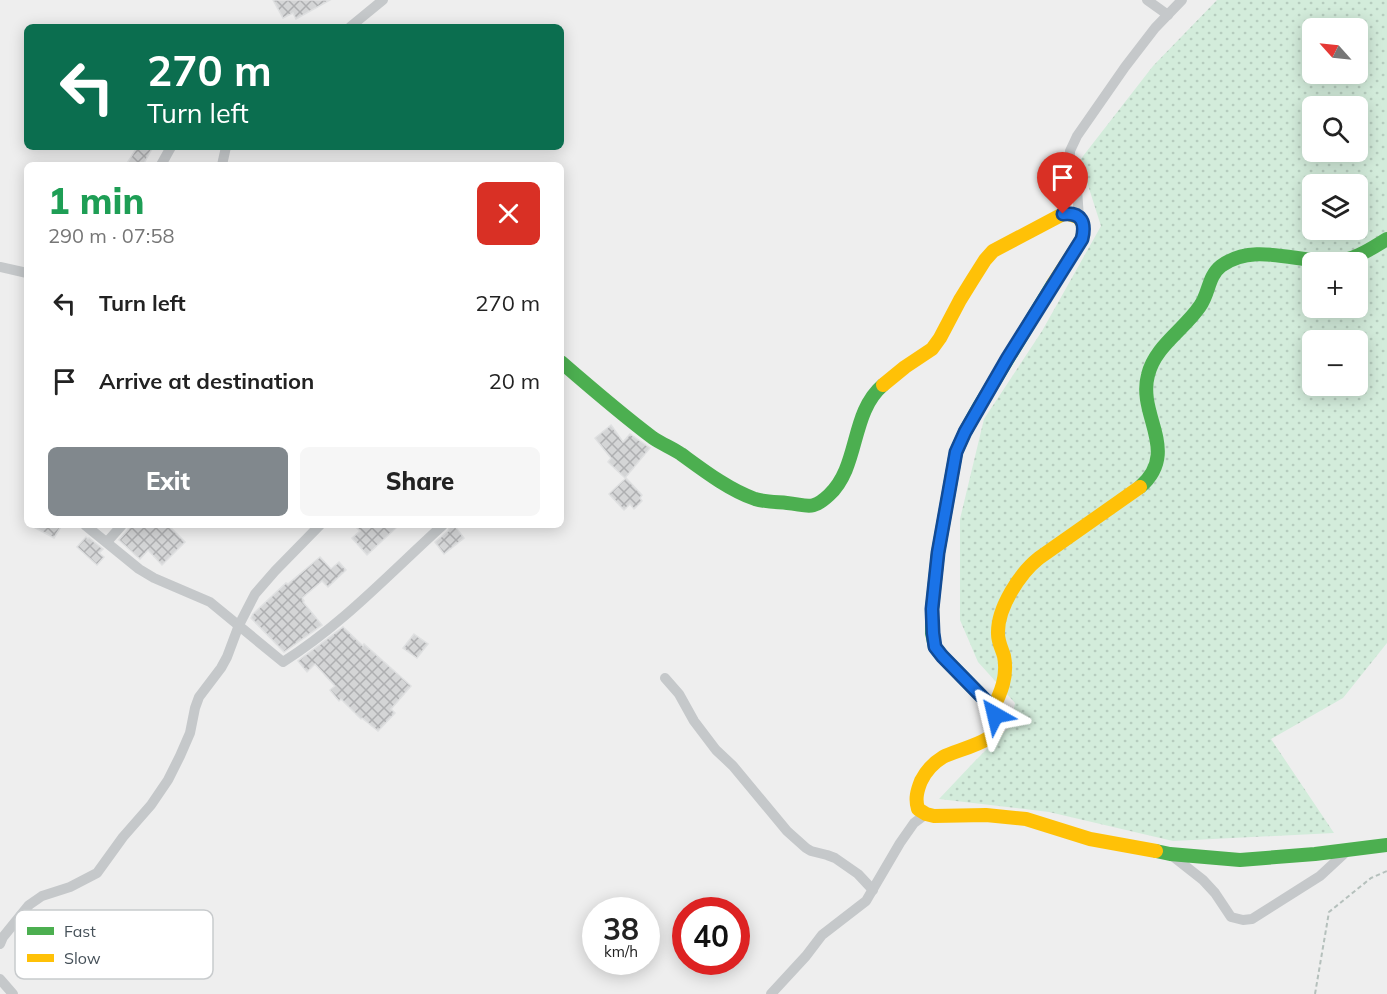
<!DOCTYPE html>
<meta charset="utf-8">
<style>
body{margin:0;font-family:Mulish,sans-serif;background:#f6f6f6;color:#222;height:100vh;display:flex;flex-direction:column;font-size:22px;white-space:nowrap}
*{box-sizing:border-box;margin:0}
p{font-size:20px;color:#767676}
.icon{flex:none;width:33px;height:33px;fill:none;stroke:currentColor;stroke-width:2;stroke-linecap:round;stroke-linejoin:round}
.map{position:relative;flex:1;overflow:hidden}
.side{position:absolute;left:24px;top:162px;width:540px;height:366px;display:flex;flex-direction:column;background:#fff;border-radius:9px;box-shadow:0 3px 15px #0003}
.side>*{flex:none}
.guide{position:absolute;left:24px;top:24px;width:540px;height:126px;border-radius:9px;box-shadow:0 3px 15px #0003;background:#0b6e4f;color:#fff;overflow:hidden}
.needle{width:39px;rotate:297deg}
.tools{position:absolute;left:1302px;top:18px;display:grid;gap:12px}
.tools a{display:grid;place-items:center;width:66px;height:66px;border-radius:9px;background:#fff;box-shadow:0 3px 15px #0003;font-size:30px}
.speed{position:absolute;left:582px;top:897px;display:flex;gap:12px;font-size:30px;font-weight:700;text-align:center}
.speed>*{display:grid;place-content:center;width:78px;height:78px;border-radius:50%;background:#fff;box-shadow:0 3px 15px #0003;line-height:1}
.speed small{font-size:15px;font-weight:400}
.speed .limit{border:9px solid #d22;background:#fff;color:#111}
.pin{position:absolute;display:grid;place-items:center;width:51px;height:51px;color:#fff;margin:-62px -26px;border-radius:50% 50% 50% 0;rotate:-45deg;box-shadow:0 0 6px #0007}
.pin .icon{rotate:45deg}
.me{position:absolute;width:66px;margin:-33px;rotate:323deg;stroke-linejoin:round;filter:drop-shadow(0 0 4px #0008)}
.turn{display:flex;align-items:center;gap:21px;height:126px;padding:0 24px;font-size:27px}
.turn .icon{width:78px;height:78px;stroke-width:2.5}
.turn b{display:block;font-size:42px;line-height:51px}
.round{display:grid;place-items:center;flex:none;width:63px;height:63px;border-radius:9px;background:#f6f6f6}
.summary{display:flex;align-items:center;justify-content:space-between;height:102px;padding:0 24px}
h1{font-size:36px;font-weight:800;line-height:45px;color:#1e9e55}
.button{display:flex;gap:12px;margin-top:auto;padding:12px 24px}
.button a{flex:1;height:69px;border-radius:9px;background:#81888d;color:#fff;font-size:24px;font-weight:800;line-height:69px;text-align:center}
.button a+a{background:#f6f6f6;color:#222}
ul{padding:0;list-style:none}
li{display:flex;align-items:center;gap:18px;height:78px;padding:0 24px}
li div{flex:1}
li b{display:block;font-size:22px}
li em{font-style:normal}
.map>svg:first-child{display:block}
</style>
<div class="map">
<svg width="1387" height="994" viewBox="0 0 1387 994">
<defs>
<pattern id="grass-dots" width="8" height="8" patternUnits="userSpaceOnUse" patternTransform="scale(1.5)"><rect width="8" height="8" fill="#d3ecdb"/><path d="M2 2h.1M6 6h.1" fill="none" stroke="#b6ccbe" stroke-width="1.8" stroke-linecap="round"/></pattern>
<pattern id="building-cross-hatch" width="8" height="8" patternUnits="userSpaceOnUse" patternTransform="scale(1.5)"><rect width="8" height="8" fill="#d4d5d6"/><path d="M0 0l8 8M0 8l8-8" fill="none" stroke="#aeafb1"/></pattern>
</defs>
<rect width="100%" height="100%" fill="#eee"/>
<path fill="url(#grass-dots)" fill-rule="evenodd" d="M1217,0H1387V643L1343,698L1271,739L1334,833L1173,841L1049,812L939,799L974,762L1011,725L1015,703L978,662L960,620V519L984,419L1042,331L1101,226L1080,160L1153,66ZM1312,28H1358V74H1312ZM1312,106H1358V152H1312ZM1312,184H1358V230H1312ZM1312,262H1358V308H1312ZM1312,340H1358V386H1312Z"/>
<g fill="url(#building-cross-hatch)" stroke="#dfe0e1" stroke-width="1.5">
<path d="M273,0H330L296,19L293,13L283,18Z"/>
<path d="M137,147H153L143,165H126Z"/>
<path d="M611,425L623,442L630,434L650,448L625,478L608,462L611,458L595,438Z"/>
<path d="M626,478L642,495L640,498L642,501L634,509L630,504L624,510L609,494Z"/>
<path d="M30,525H62L54,538Z"/>
<path d="M129,525H168L185,542L162,565L148,550L140,559L119,540L128,530Z"/>
<path d="M354,525H399L367,555L352,538L360,531Z"/>
<path d="M450,525H454L464,538L444,554L435,542L448,531Z"/>
<path d="M86,537L88,539L89,538L103,549L99,553L104,557L97,565L77,547Z"/>
<path d="M320,557L331,569L339,562L346,570L328,587L322,581L302,598L304,601L303,602L322,625L284,652L251,618L253,614L286,583L288,584Z"/>
<path d="M343,627L363,646L364,644L411,686L391,709L395,713L378,731L362,718L361,719L341,699L339,701L330,690L335,686L315,664L307,672L298,661Z"/>
<path d="M414,634L428,644L417,658L403,648Z"/>
</g>
<g fill="none" stroke-linecap="round" stroke-linejoin="round">
<path stroke="#b5c0bc" stroke-width="2" stroke-dasharray="4.5 3" stroke-linecap="butt" d="M1315,994L1329,912L1371,878L1387,871"/>
<g stroke="#c5c8ca" stroke-width="10">
<path d="M1147,0L1168,15"/>
<path d="M350,27L383,0"/>
<path d="M161,165L171,147"/>
<path d="M222,165L226,147"/>
<path d="M1079,218L1077,189L1070,172V151L1077,136L1125,67L1155,28L1182,0"/>
<path d="M0,267L27,273"/>
<path d="M85,525L139,569L154,578L210,602L283,662C342,625 391,572 443,525"/>
<path d="M107,542L122,525"/>
<path d="M665,678L679,694L694,721L716,750L733,766L787,831L806,848L811,851L827,855L835,858L858,874L873,890"/>
<path d="M1170,854L1203,880L1215,893L1231,917L1243,920L1252,919L1320,876L1347,851"/>
<path d="M0,944L3,937L29,905L42,896L70,887L97,873L123,837L151,805L168,780L180,756L190,733L195,708L199,697L221,668L227,657L239,625L255,594L275,571L320,525"/>
<path d="M0,979L13,994"/>
<path d="M771,994L806,956L822,935L866,901L900,843L914,823L926,814"/>
</g>
<g stroke="#4caf50" stroke-width="14">
<path d="M561,362C591,388 621,414 653,438C662,444 672,448 681,454C703,470 729,490 755,499C765,502 777,502 787,503C808,505 812,511 829,495C860,466 850,413 883,385"/>
<path d="M1140,487C1181,451 1137,416 1148,375C1155,346 1184,330 1200,306C1209,294 1208,276 1221,266C1255,241 1299,264 1337,261C1355,260 1372,248 1387,239"/>
<path d="M996,720L989,704L942,656L935,647L932,633V609L938,553L956,452L965,432L980,405L1053,284"/>
<path d="M1156,851L1170,854L1240,860L1315,854L1387,845"/>
</g>
<g stroke="#ffc107" stroke-width="14">
<path d="M883,385L905,367L932,349L940,338L960,300L973,279L985,260L993,251L1063,214H1069L1078,217L1083,224V233L1082,239L1053,284"/>
<path d="M992,710C1001,693 1008,676 1004,656C1002,649 998,642 998,634C997,608 1020,573 1039,558L1140,487"/>
<path d="M996,720C1006,741 957,749 943,757C933,763 926,771 921,781C917,791 915,799 918,809L926,814L934,816L986,815L1026,819L1090,839L1156,851"/>
</g>
</g>
<g fill="none" stroke-linecap="round" stroke-linejoin="round">
<defs>
<path id="route" d="M995,715L989,704L942,656L935,647L933,633L932,609L938,553L956,452L965,432L1007,359L1082,239C1086,223 1082,212 1063,214"/>
</defs>
<use href="#route" stroke="#114b97" stroke-width="15"/>
<use href="#route" stroke="#1a73e8" stroke-width="10"/>
</g>
<rect x="15" y="910" width="198" height="69" rx="9" fill="#fff" stroke="#c8cbcd" stroke-width="1.5"/>
<rect x="27" y="927" width="27" height="8" fill="#4caf50"/>
<rect x="27" y="954" width="27" height="8" fill="#ffc107"/>
<g font-size="16" fill="#465159">
<text x="64" y="937">Fast</text>
<text x="64" y="964">Slow</text>
</g>
</svg>
<div class="tools">
<a><svg class="needle" viewBox="-14 -14 28 28"><path d="M0-13l5 13h-10z" fill="#e53935"/><path d="M0 13l5-13h-10z" fill="#767676"/></svg></a>
<a><svg class="icon" aria-label="search" viewBox="0 0 24 24"><circle cx="10" cy="10" r="6"/><path d="M15 15l6 6"/></svg></a>
<a><svg class="icon" aria-label="layers" viewBox="0 0 24 24"><path d="M12 4l9 5-9 5-9-5zM3 14l9 5 9-5"/></svg></a>
<a>+</a>
<a>−</a>
</div>
<div class="speed"><div>38<small>km/h</small></div><div class="limit">40</div></div>
<div class="pin" style="left:1063px;top:214px;background:#d93025"><svg class="icon" aria-label="arrive" viewBox="0 0 24 24"><path d="M6 21V4h12l-3 4 3 4H6"/></svg></div>
<svg class="me" style="left:995px;top:715px" viewBox="-20 -20 40 40"><path d="M0-17L14 15 0 8-14 15z" fill="#1a73e8" stroke="#fff" stroke-width="4"/></svg>
<div class="guide">
<div class="turn"><svg class="icon" aria-label="left" viewBox="0 0 24 24"><path d="M17 20v-9H6M10 6l-5 5 5 5"/></svg><div><b>270 m</b>Turn left</div></div>
</div>
<section class="side">
<div class="summary"><div><h1>1 min</h1><p>290 m · 07:58</p></div><a class="round" style="background:#d93025;color:#fff"><svg class="icon" aria-label="close" viewBox="0 0 24 24"><path d="M6 6l12 12M18 6L6 18"/></svg></a></div>
<ul>
<li><svg class="icon" aria-label="left" viewBox="0 0 24 24"><path d="M17 20v-9H6M10 6l-5 5 5 5"/></svg><div><b>Turn left</b></div><em>270 m</em></li>
<li><svg class="icon" aria-label="arrive" viewBox="0 0 24 24"><path d="M6 21V4h12l-3 4 3 4H6"/></svg><div><b>Arrive at destination</b></div><em>20 m</em></li>
</ul>
<div class="button"><a>Exit</a><a>Share</a></div>
</section>
</div>
